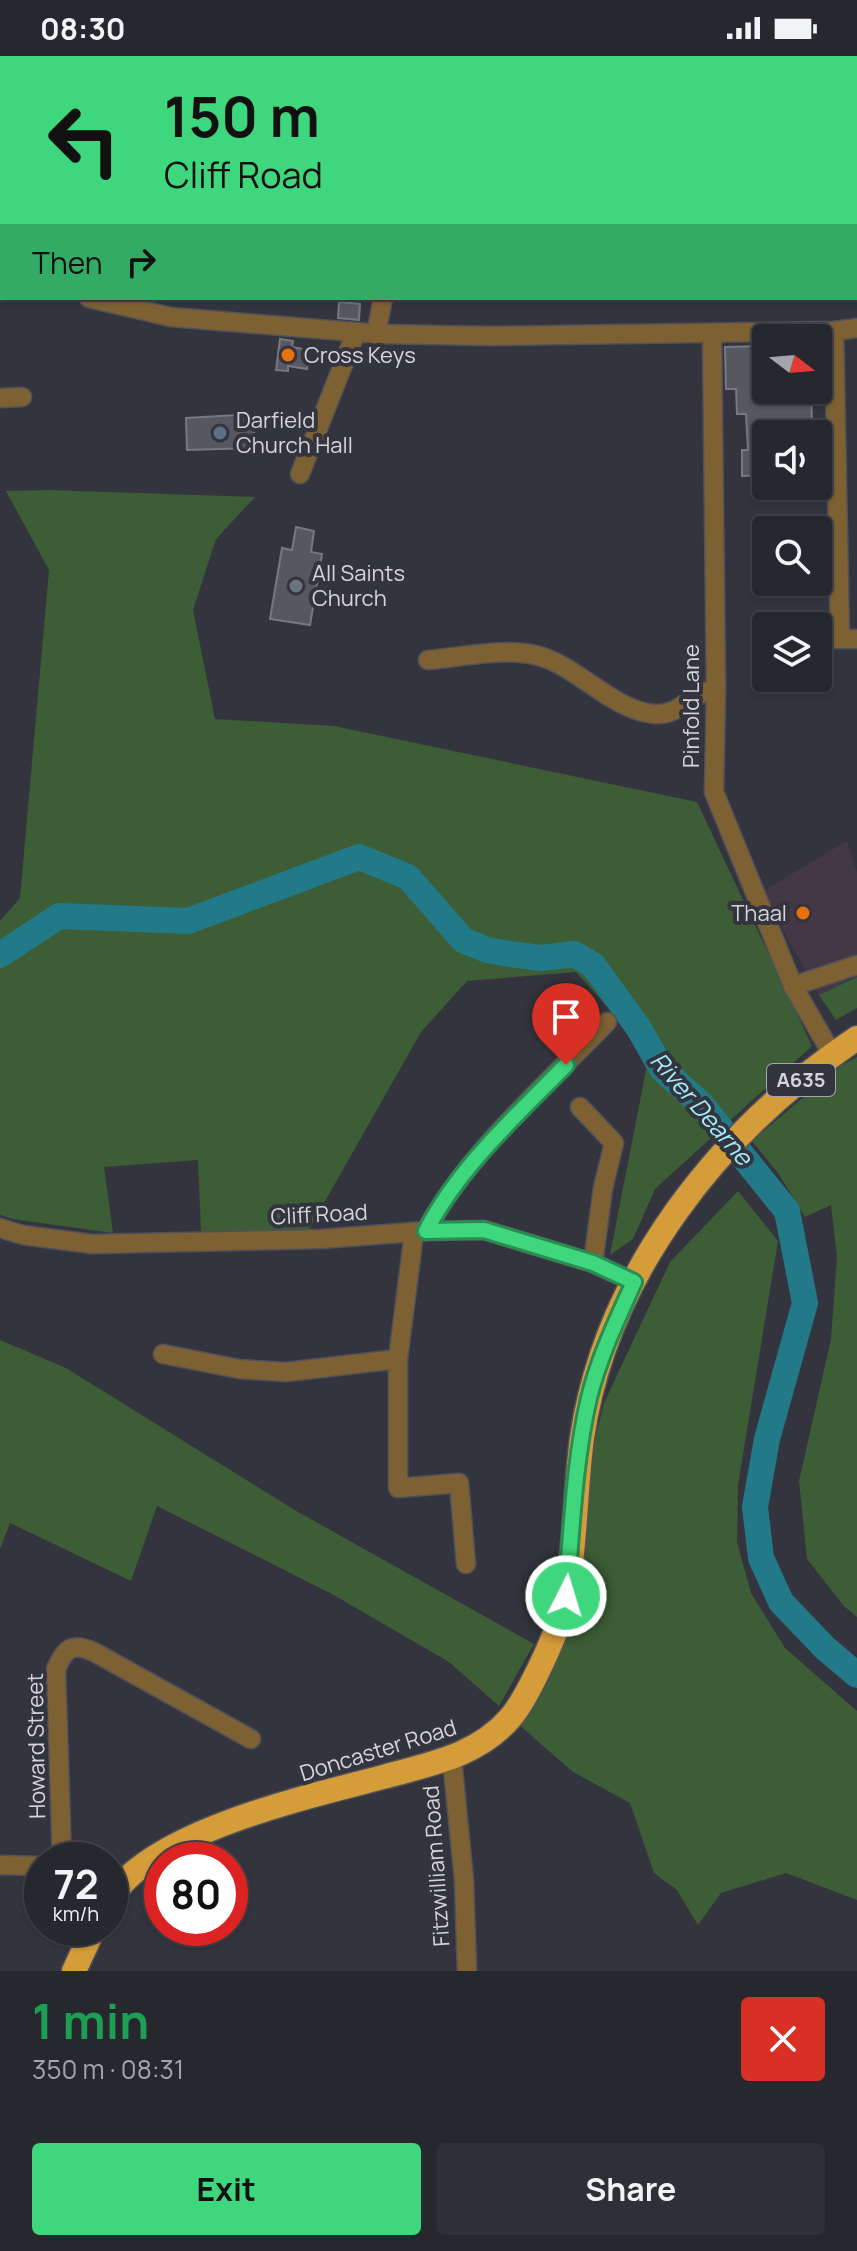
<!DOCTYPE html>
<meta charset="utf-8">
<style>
body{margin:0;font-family:Manrope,sans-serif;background:#2f2f36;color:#f1f3f6;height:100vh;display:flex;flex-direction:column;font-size:30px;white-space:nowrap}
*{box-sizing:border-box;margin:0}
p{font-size:26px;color:#a4a5aa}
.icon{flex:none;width:44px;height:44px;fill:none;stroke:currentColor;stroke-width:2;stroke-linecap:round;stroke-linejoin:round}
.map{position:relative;height:1915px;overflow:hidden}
.panel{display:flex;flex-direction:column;background:#27272e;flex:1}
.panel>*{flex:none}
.top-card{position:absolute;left:0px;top:0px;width:858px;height:244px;box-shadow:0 2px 6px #0004,0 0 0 2px #43444a;background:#3fd77d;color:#111;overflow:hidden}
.needle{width:52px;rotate:106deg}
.fabs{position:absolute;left:752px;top:268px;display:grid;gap:16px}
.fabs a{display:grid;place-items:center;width:80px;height:80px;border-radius:8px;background:#27272e;box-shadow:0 2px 6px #0004,0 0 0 2px #43444a;font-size:40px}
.speed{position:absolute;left:24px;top:1786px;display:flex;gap:16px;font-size:40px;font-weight:700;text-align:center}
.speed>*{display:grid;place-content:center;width:104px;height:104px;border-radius:50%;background:#27272e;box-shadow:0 2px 6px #0004,0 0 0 2px #43444a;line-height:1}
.speed small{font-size:20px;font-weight:400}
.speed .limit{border:12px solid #d22;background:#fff;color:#111}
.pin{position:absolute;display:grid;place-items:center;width:68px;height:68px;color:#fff;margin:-82px -34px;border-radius:50% 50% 50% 0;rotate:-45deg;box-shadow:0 0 8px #0007}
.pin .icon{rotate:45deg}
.me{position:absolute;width:88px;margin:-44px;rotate:5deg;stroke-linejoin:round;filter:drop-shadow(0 0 6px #0008)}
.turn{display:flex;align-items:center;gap:28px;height:168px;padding:0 32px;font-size:36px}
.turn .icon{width:104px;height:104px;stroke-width:2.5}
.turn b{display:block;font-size:56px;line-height:68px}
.then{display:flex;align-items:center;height:76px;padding:0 32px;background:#0003;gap:16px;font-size:30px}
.round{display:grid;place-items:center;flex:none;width:84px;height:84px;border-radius:8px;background:#2f2f36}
.summary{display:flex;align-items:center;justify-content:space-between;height:136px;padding:0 32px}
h1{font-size:48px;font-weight:700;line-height:60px;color:#1e9e55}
.cta{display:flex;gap:16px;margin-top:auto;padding:16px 32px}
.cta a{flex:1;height:92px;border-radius:8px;background:#3fd77d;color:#111;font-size:32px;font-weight:700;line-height:92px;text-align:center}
.cta a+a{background:#2f2f36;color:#f1f3f6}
.status{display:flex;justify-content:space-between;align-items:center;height:56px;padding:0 40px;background:#27272e;direction:ltr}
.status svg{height:22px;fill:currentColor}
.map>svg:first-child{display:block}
</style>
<div class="status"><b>08:30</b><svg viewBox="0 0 49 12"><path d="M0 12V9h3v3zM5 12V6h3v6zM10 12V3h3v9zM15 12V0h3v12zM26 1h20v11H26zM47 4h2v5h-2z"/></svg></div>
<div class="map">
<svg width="857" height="1915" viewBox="0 0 857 1915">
<rect width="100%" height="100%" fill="#34343e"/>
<path fill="#443847" d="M847,785L857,817V921L819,939L762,836Z"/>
<g fill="#3c5d35">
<path d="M446,0H657L664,2H445Z"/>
<path d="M50,434L255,441L216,483L193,554L215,663L334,670L697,746L812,990L655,1133L633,1183L610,1199L647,1009L621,966L576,916L467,925L421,976L307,1177L201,1176L198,1104L104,1111L113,1177L12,1163L0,1159V865L20,842L49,514L6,435Z"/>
<path d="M857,921V952L836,964L819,939Z"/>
<path d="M857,1001V1561L844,1550L807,1503L799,1425L831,1283L837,1201L831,1149L805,1161L778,1117L752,1085L840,1010Z"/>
<path d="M738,1135L778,1185L738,1429L737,1486L751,1537L785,1592L857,1655V1844L786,1817L721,1837L698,1869L677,1834L654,1817L630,1747L573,1716L517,1667L559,1592L587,1415L604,1347L670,1206Z"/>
<path d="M0,1284L66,1312L298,1456L534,1588L499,1650L449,1606L332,1538L157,1450L131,1525L10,1467L0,1493Z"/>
</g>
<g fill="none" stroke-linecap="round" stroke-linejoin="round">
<path stroke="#227a88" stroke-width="26" d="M0,899L59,860L188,865L359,801L408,821L463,884L487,894L509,898L541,902L574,898L593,909L638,971L662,1013L701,1048L787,1155L805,1247L767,1383L755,1451L761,1502L781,1546L825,1592L857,1619"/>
</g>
<g fill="#575762" stroke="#777883" stroke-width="2">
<path d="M339,246L360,248L359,264L338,262Z"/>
<path d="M280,283L293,285L292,291L303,293L302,298L309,299L307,313L288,310V315L276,314Z"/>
<path d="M766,290V334H811L812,367H795V378H766V419L742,420V394H748L746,358H737L736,333H726L725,291Z"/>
<path d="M254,358V392L187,394L186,362Z"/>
<path d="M296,471L314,475L311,496L322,498L310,569L270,563L282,492L292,494Z"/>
</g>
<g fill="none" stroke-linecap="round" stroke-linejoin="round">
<defs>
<g id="minor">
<path d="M118,2V0"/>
<path d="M437,2V0"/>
<path d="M0,193L2,194"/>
<path d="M89,242L171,261L380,278L491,280L834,275L857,272"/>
<path d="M834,275L840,582"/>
<path d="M712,277L716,634L714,736L793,930L832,998"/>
<path d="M380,278L378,268L383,242"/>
<path d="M0,342L22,341"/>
<path d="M300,418L356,276"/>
<path d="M818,583H857"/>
<path d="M428,604C463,601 505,591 539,600C577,610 615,656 655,658C680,660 692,635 716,634"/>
<path d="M793,930L857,909"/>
<path d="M580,1051L614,1087L603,1132L593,1207"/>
<path d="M0,1172L23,1179L92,1188L321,1183L426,1175L484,1174L593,1207L634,1226"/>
<path d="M426,1175C465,1100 548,1027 607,966"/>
<path d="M414,1177L398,1303V1432L459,1427L466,1508"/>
<path d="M163,1298L239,1313L286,1316L398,1303"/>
<path d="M452,1703L464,1824L467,1915"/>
<path d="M62,1804L56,1613C65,1592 72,1586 94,1596L251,1683"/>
<path d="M0,1809L42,1810"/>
</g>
<g id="highway">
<path d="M110,1844C148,1776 311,1740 383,1721C430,1708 478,1700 511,1661C523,1647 531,1629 539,1613C550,1590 560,1568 565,1543C576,1491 575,1435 582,1382C606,1216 721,1073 857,982"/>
<path d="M74,1915L94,1872"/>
</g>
</defs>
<use href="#minor" stroke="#51515a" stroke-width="21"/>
<use href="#highway" stroke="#51515a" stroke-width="27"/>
<use href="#minor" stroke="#7d6133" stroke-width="18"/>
<use href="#highway" stroke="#d59d3a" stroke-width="24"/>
</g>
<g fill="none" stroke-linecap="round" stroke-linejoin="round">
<defs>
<path id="route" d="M566,1009C516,1060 459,1111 426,1175L484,1174L593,1207L634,1226C617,1264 599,1301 589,1342C574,1406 572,1474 566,1540"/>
</defs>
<use href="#route" stroke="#298c51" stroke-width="20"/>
<use href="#route" stroke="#3fd77d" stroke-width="14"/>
</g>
<g fill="#e8710a" stroke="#34343e" stroke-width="3">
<circle cx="288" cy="299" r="8"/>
<circle cx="803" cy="857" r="8"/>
</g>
<circle fill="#5c6f8a" stroke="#34343e" stroke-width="3" cx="220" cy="377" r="8"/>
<circle fill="#6b7280" stroke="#34343e" stroke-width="3" cx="296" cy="530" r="8"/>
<g text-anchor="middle" stroke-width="8" stroke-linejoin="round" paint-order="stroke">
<rect fill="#34343e" stroke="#a5a5ac" stroke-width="2" x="767" y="1008" width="68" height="32" rx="6"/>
<g font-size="20" font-weight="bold" fill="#d5d5db">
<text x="801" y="1031">A635</text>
</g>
<g font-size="22" fill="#d5d5db" stroke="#34343e" text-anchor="start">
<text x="304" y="307">Cross Keys</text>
<text x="236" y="372">Darfield<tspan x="236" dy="25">Church Hall</tspan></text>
<text x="312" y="525">All Saints<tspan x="312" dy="25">Church</tspan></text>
<text x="787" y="865" text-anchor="end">Thaal</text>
</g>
<g font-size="22" fill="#d5d5db" stroke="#34343e">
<text transform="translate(691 650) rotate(-90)" y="8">Pinfold Lane</text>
<text transform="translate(319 1158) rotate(-3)" y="8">Cliff Road</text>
<text transform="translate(36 1690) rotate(-91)" y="8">Howard Street</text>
<text transform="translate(378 1694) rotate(-17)" y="8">Doncaster Road</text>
<text transform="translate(436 1810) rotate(-94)" y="8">Fitzwilliam Road</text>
</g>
<g font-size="24" font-style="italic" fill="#a0effd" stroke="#34343e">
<text transform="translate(701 1053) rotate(49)" y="8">River Dearne</text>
</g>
</g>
</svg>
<div class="fabs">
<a><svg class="needle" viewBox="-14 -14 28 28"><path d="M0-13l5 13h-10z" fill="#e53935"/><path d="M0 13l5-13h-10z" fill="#a4a5aa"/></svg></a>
<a><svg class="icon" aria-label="sound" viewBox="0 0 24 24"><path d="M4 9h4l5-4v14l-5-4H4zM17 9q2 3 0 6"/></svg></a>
<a><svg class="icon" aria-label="search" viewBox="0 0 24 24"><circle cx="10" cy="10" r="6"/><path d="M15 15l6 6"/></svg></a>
<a><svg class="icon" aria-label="layers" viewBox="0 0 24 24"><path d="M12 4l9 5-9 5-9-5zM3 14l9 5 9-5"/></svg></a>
</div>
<div class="speed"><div>72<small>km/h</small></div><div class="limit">80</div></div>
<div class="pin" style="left:566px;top:1009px;background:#d93025"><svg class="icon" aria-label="arrive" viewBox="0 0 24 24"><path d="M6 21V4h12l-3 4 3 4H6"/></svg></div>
<svg class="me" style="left:566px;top:1540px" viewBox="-20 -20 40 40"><circle r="17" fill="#3fd77d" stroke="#fff" stroke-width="3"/><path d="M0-11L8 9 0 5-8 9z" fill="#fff"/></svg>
<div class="top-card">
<div class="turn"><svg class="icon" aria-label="left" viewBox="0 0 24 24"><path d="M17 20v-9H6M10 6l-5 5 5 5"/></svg><div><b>150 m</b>Cliff Road</div></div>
<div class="then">Then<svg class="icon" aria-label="right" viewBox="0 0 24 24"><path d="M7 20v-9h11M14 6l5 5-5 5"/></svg></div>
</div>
</div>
<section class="panel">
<div class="summary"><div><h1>1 min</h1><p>350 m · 08:31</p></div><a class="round" style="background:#d93025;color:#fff"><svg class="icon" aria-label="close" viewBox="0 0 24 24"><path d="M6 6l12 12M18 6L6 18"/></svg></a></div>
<div class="cta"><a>Exit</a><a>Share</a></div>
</section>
